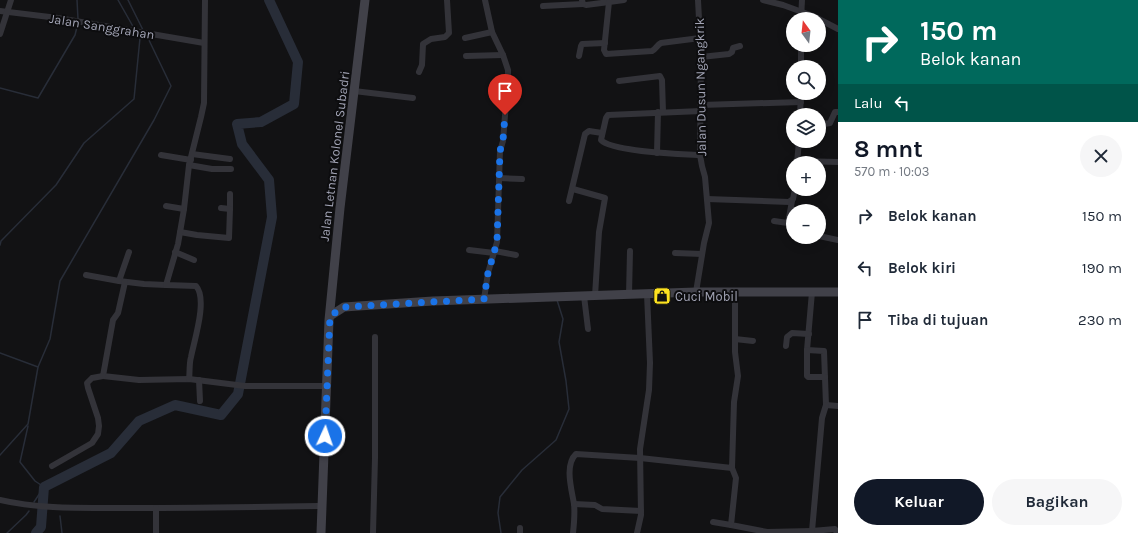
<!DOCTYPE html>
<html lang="id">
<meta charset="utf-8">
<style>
body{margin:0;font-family:Karla,sans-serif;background:#f6f6f7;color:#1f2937;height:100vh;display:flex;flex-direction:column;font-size:15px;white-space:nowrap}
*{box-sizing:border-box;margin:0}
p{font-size:13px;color:#747a83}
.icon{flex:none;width:22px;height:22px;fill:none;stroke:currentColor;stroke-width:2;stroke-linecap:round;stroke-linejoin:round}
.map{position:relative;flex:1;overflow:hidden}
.panel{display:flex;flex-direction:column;background:#fff;width:300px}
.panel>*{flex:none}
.banner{background:#00695c;color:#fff;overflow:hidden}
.needle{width:26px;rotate:345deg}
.controls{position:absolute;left:786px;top:12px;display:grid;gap:8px}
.controls a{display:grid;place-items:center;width:40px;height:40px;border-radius:50%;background:#fff;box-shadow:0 2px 10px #0003;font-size:20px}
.pin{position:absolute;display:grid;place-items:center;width:34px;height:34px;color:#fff;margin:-41px -17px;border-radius:50% 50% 50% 0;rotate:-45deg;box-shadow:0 0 4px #0007}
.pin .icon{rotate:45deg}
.me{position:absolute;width:44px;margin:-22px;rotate:3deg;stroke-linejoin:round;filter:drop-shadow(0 0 3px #0008)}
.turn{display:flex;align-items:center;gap:14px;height:84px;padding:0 16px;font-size:18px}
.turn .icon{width:52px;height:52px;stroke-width:2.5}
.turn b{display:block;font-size:28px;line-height:34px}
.then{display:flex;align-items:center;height:38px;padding:0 16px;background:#0003;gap:8px;font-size:15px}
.round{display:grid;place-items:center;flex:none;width:42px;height:42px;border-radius:21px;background:#f6f6f7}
.head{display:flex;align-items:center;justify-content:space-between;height:68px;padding:0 16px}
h1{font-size:24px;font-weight:700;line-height:30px;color:#111827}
.cta{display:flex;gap:8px;margin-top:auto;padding:8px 16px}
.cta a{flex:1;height:46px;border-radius:24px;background:#111827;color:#fff;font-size:16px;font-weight:700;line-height:46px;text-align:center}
.cta a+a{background:#f6f6f7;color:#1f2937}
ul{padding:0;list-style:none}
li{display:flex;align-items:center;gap:12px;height:52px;padding:0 16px}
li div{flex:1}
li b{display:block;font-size:15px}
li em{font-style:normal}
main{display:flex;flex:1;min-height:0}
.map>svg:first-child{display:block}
</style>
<main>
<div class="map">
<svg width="838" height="533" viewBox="0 0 838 533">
<rect width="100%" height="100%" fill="#121214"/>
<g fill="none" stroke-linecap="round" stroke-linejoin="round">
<g stroke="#282d38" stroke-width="1.5">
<path d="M77,0L78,19"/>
<path d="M118,0L135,30"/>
<path d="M128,0L143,30"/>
<path d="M0,88L38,98L75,35L78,23"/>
<path d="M0,245L1,241L56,185L84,143L134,99L140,38L138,35"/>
<path d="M0,353L38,367L28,424L0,455"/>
<path d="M38,367L50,339L60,281L154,120L171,86L147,36"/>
<path d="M28,426L20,462L35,481L44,487L34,502"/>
<path d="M60,516L62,533"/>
<path d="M7,533L26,515L29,511"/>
<path d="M501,533L498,513L500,497L522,470L556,440L569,409L566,381L559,342L563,319L557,300"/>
</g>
<path stroke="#282d38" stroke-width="10" d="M36,533L41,527L44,487L111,453L139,421L175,405L221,415L238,394L272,217L269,180L242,144L237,124L261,122L294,104L298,62L269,0"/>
<g stroke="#333339" stroke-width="6">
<path d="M582,0L583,4L586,5L609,2"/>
<path d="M624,0L609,2L604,50L606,54L652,51C656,49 657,45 661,43L700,38"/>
<path d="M763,0L783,5L813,16L838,29"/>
<path d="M543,6L583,4"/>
<path d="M0,11L58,18L204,43"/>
<path d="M801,19L802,0"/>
<path d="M0,34L11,0"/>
<path d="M465,38L492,32"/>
<path d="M466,56L503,55"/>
<path d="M579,56L581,46L582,44L605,43"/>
<path d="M701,57L729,54L732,52L733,48L740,46"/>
<path d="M801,67V45"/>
<path d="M419,72L422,65L423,44L431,39L445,37L449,33L447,0"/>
<path d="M619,81L660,76L662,80L663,112"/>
<path d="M354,91L413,98"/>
<path d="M701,105L801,102"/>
<path d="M800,115L801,93"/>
<path d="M819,125L830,123L835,112H838"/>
<path d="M657,153L658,112"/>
<path d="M192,154L230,159"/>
<path d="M161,155L191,160"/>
<path d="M700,155C682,154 612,152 601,140L606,118L608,115L701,111"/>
<path d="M797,161L838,162"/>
<path d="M797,163L799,141"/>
<path d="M189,165L212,169H231"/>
<path d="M499,178L522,179"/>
<path d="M573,189L605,198L599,232L595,296"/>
<path d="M230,194V209"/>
<path d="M707,199L789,202L793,199L795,189"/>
<path d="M569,201L585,134L589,131L602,133"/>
<path d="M792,201L788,223L793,227"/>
<path d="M166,206L184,209"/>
<path d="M774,221L788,223"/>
<path d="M180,232L197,235L229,238L230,209L221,208"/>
<path d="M819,236L838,240"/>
<path d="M469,250L494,253"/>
<path d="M495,251L516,255"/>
<path d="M129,252L119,281L144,284L166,285"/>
<path d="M175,252L194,260"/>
<path d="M675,253L702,254"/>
<path d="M86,275L119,281"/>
<path d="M125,282L118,313L113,320L103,376L139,380L189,379L245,386H327"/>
<path d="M696,292L704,243L709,223L705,177L702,166L700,155L701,57L698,0"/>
<path d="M812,292L807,350L824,351L826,405L838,406"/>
<path d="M629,295L630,251"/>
<path d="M584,296L588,329"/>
<path d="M484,299L488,273L497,242L500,151L503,141L508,77V70L503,55L492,32L485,0"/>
<path d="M735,339L753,341"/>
<path d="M786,346L787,337L792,333L809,334"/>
<path d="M807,350V376L808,377H825"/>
<path d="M189,379C190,372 189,364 191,357C194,341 208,299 196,286L166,285L178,244L184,209L189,165L201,117L204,103L205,0"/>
<path d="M199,380L200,401"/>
<path d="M826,405L822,418L812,531L835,529L837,533"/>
<path d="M52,466L92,443L98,434L99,426L98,418L88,388L87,383L92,378L103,376"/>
<path d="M732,468L736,478L731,525L767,532L812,531L811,533"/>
<path d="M0,500C38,509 79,508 118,508C186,508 253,507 321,506"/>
<path d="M574,504L595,505L602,509L641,511"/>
<path d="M156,508V533"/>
<path d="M713,522L731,525"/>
<path d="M373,533L375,458V337"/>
<path d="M520,533V528"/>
<path d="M573,533C574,524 575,513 574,504C572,491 564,465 576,454L640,458L732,468L734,402L738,376L735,352V292"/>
<path d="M637,533L641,515L640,449L649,390L650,363L647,294"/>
</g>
<g stroke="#414149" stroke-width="9">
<path d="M330,316L344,307L433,301L696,292H838"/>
<path d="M321,533L329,320L340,208L365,0"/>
</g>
</g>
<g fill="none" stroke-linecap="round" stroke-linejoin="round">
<path stroke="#1a73e8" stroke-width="7" stroke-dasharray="0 12.6" d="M325,436L330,316L344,307L484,299L488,273L497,242L500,151L503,140L505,115"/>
</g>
<defs>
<symbol id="shop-square" viewBox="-11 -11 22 22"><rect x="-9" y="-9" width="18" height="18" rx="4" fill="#fde220" stroke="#0d0d0f"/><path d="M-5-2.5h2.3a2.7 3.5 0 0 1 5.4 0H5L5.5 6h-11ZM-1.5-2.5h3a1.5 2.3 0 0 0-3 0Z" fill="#111"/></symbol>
</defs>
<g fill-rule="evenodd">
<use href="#shop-square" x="652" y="286" width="20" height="20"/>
</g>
<g text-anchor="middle" stroke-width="4" stroke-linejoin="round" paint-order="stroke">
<g font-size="13" fill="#a2a4b5" stroke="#0d0d0f">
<text transform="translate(102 26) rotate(9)" y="5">Jalan Sanggrahan</text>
<text transform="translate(700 87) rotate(-91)" y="5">Jalan Dusun Ngangkrik</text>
<text transform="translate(334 156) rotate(-83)" y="5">Jalan Letnan Kolonel Subadri</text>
</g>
<g font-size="13" fill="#a2a4b5" stroke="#0d0d0f" text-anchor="start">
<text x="675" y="301">Cuci Mobil</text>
</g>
</g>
</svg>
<div class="controls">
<a><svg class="needle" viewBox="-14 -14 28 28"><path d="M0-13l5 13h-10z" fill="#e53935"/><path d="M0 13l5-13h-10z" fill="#747a83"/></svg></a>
<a><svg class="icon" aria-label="search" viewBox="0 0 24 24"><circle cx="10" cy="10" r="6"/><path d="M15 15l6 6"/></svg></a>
<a><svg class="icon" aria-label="layers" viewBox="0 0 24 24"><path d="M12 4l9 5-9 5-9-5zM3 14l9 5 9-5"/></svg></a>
<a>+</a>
<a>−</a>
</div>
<div class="pin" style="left:505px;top:115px;background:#d93025"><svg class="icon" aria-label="arrive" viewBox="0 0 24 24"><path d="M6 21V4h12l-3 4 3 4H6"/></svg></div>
<svg class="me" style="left:325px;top:436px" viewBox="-20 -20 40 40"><circle r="17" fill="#1a73e8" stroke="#fff" stroke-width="3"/><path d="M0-11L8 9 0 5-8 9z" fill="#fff"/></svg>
</div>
<section class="panel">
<div class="banner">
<div class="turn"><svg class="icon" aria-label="right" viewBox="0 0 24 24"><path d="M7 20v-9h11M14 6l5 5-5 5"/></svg><div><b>150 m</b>Belok kanan</div></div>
<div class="then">Lalu<svg class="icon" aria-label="left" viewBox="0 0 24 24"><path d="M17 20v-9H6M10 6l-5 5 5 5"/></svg></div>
</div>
<div class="head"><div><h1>8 mnt</h1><p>570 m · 10:03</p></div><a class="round"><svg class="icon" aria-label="close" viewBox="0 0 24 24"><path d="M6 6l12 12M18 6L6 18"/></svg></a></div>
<ul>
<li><svg class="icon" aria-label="right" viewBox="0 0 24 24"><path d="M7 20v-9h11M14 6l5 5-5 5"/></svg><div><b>Belok kanan</b></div><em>150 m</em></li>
<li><svg class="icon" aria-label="left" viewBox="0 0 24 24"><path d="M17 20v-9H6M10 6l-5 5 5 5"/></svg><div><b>Belok kiri</b></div><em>190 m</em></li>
<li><svg class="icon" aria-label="arrive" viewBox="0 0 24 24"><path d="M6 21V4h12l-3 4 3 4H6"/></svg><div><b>Tiba di tujuan</b></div><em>230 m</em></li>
</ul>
<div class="cta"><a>Keluar</a><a>Bagikan</a></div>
</section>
</main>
